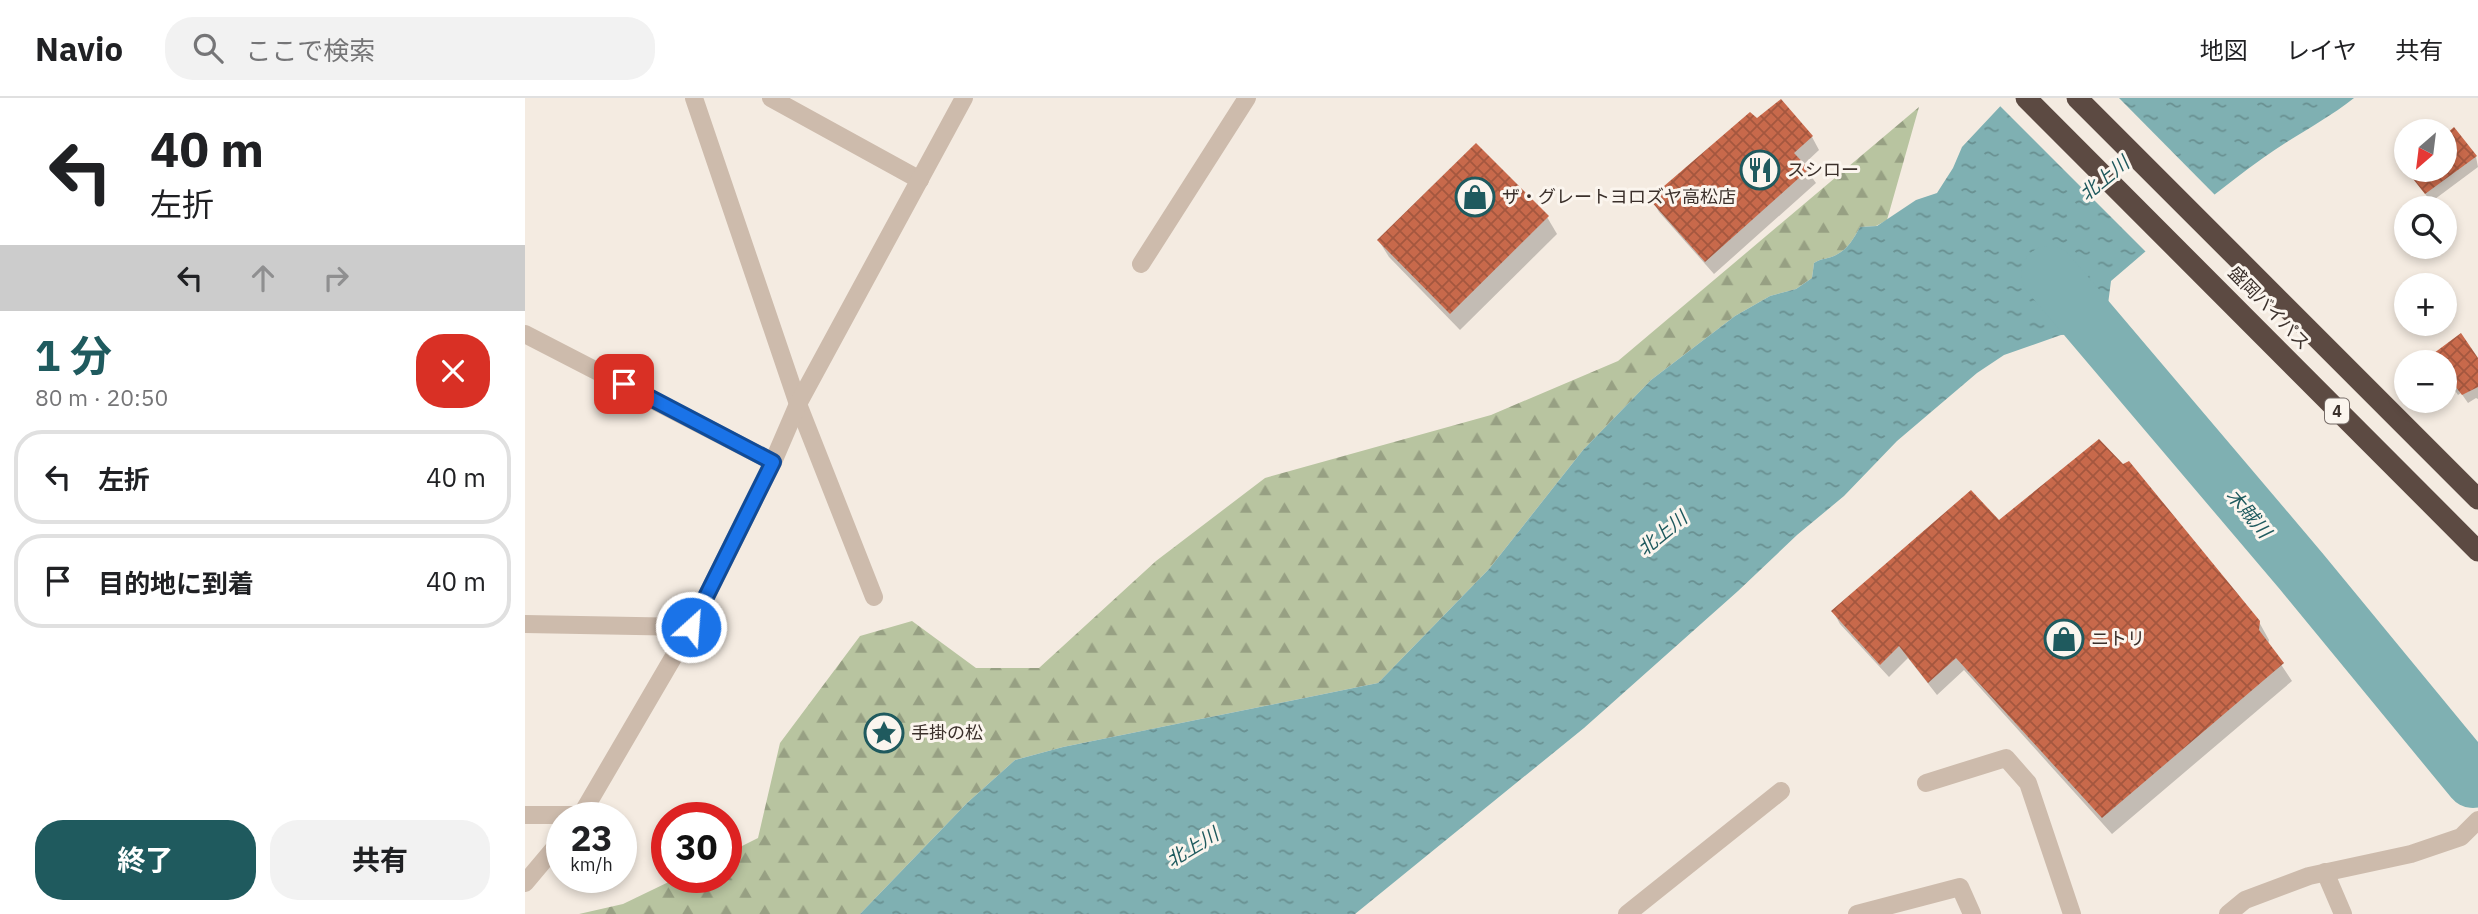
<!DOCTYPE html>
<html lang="ja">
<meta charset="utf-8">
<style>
body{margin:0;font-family:"IBM Plex Sans","Noto Sans JP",sans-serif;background:#f2f2f2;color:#202124;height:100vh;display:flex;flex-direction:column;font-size:26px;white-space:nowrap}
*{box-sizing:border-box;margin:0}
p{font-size:23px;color:#757577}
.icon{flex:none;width:38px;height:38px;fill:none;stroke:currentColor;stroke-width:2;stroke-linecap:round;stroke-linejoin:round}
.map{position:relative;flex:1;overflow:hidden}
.side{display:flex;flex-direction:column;background:#fff;width:525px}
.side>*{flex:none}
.hud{background:#fff;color:#202124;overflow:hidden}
.needle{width:46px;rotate:208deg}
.buttons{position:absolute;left:1869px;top:21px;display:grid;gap:14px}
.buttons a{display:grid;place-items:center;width:63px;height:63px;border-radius:50%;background:#fff;box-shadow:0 4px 10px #0003;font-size:35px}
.speed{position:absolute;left:21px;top:704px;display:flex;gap:14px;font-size:35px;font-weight:700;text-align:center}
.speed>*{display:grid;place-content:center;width:91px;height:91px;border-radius:50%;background:#fff;box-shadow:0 4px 10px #0003;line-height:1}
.speed small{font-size:18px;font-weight:400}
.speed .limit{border:10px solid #d22;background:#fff;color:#111}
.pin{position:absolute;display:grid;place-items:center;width:60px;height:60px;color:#fff;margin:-30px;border-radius:14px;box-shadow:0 4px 10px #0006}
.me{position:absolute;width:77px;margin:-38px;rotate:26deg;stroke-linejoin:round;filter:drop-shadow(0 0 5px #0008)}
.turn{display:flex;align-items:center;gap:24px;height:147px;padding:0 35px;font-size:32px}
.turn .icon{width:91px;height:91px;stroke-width:2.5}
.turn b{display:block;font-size:49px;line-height:60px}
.lanes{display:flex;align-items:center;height:66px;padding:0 35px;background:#0003;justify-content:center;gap:35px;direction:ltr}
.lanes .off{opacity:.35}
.round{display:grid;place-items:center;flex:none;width:74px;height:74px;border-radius:28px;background:#f2f2f2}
.overview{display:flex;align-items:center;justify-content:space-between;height:119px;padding:0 35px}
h1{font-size:42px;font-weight:700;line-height:52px;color:#1f5a5e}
.button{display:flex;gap:14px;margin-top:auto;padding:14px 35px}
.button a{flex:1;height:80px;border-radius:28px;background:#1f5a5e;color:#fff;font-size:28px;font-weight:700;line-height:80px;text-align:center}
.button a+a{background:#f2f2f2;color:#202124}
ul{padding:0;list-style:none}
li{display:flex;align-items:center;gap:21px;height:94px;margin:0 14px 10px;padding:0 21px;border:4px solid #e0e0e0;border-radius:28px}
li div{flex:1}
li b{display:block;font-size:26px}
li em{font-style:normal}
header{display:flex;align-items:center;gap:42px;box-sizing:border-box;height:98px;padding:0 35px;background:#fff;border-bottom:2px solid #e0e0e0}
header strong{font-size:33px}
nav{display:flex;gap:38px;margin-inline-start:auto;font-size:24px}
.search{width:490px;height:63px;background:#f2f2f2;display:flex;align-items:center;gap:18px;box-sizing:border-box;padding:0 24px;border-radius:28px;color:#757577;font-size:26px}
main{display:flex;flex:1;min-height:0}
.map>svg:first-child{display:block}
</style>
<header>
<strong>Navio</strong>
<div class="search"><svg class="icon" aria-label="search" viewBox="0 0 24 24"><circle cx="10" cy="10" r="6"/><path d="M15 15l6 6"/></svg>ここで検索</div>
<nav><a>地図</a><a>レイヤ</a><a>共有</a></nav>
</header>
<main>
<section class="side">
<div class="hud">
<div class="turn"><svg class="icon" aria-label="left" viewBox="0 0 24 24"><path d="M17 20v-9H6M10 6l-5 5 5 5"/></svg><div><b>40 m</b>左折</div></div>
<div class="lanes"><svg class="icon" aria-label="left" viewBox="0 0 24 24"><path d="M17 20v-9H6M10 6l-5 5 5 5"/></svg><svg class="icon off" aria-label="ahead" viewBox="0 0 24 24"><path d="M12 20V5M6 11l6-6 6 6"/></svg><svg class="icon off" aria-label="right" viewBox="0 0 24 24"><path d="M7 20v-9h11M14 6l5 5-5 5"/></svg></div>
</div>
<div class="overview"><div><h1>1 分</h1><p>80 m · 20:50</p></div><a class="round" style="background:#d93025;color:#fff"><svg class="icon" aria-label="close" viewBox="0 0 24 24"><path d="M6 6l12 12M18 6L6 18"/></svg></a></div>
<ul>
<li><svg class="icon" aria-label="left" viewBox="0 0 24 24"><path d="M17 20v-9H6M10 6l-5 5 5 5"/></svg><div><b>左折</b></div><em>40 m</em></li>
<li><svg class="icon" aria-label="arrive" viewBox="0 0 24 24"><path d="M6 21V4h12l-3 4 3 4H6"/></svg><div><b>目的地に到着</b></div><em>40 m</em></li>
</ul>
<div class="button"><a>終了</a><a>共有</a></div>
</section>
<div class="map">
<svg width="1953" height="816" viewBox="0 0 1953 816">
<defs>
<pattern id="forest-firs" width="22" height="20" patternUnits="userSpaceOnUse" patternTransform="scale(1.75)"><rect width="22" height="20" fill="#b8c4a0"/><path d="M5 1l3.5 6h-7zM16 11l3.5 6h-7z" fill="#97a083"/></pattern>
<pattern id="water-ripples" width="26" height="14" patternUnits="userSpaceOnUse" patternTransform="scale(1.75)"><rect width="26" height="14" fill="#7fb0b2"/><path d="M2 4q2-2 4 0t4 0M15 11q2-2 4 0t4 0" fill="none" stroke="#699091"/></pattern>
<pattern id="building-cross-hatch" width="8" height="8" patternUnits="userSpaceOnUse" patternTransform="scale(1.75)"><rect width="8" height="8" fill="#c8694b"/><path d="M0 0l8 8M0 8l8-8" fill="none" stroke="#a4573f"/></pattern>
</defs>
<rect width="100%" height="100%" fill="#f4ebe1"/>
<path fill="url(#forest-firs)" d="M1394,9L1362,122L1351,128L1335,129C1329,140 1323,151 1311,157C1304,161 1296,160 1289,165L1287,180L1271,191L1245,198L1210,218L1126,282L1058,352L964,471L853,585L538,649L490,662L442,705L335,816H54L98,806L154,779H201V756L233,740L255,645L335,538L387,523L451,570H514L631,463L740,380L966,317L1093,263Z"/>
<path fill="url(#water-ripples)" d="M1483,0H1829C1800,23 1767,39 1738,60C1685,98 1636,140 1586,183L1582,214L1586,225L1568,239L1557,236L1536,237L1479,257L1452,275L1372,343L1319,398L1272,437L1213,493L1059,630L830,816H335L442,705L490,662L538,649L853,585L964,471L1058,352L1126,282L1210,218L1245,198L1271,191L1287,180L1289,165C1296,160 1304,161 1311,157C1323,151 1329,140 1335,129L1352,128L1391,102L1412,95L1428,70L1437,49Z"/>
<path fill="#f4ebe1" d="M1479,0H1594L1691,98L1623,156L1473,6Z"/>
<g fill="#0003">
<path d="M1232,23L1287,39L1294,52L1278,67L1291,85L1189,176L1134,114L1127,101Z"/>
<path d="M1929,32L1951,59L1953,69L1906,104L1883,72H1920V39Z"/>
<path d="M1022,119L1032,136L935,232L864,159L854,143Z"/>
<path d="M1907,258L1953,263V301L1951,300L1943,305L1936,295L1933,297L1920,278V264H1911Z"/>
<path d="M1474,424L1734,524L1744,542L1743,547L1767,583L1587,736L1439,572L1412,597L1383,560L1364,579L1315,526L1308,513Z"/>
</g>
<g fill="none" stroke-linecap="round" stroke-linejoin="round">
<path stroke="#7fb0b2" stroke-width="56" d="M1524,176L1776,473L1948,682"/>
</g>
<g fill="url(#building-cross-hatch)">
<path d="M1256,1L1288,38L1269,55L1284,71L1180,164L1124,101L1225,14L1232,20Z"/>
<path d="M1929,29L1952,58L1900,96L1881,72H1920V37Z"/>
<path d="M951,45L1024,118L925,216L852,142Z"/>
<path d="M1936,235L1953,260V289L1937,297L1930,288L1927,290L1920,279V264H1909L1905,258Z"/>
<path d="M1574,341L1598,366L1604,363L1735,523L1734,532L1759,565L1577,720L1431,560L1403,585L1374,548L1355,567L1306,513L1446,392L1474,422Z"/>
</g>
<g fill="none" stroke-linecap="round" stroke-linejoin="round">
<path stroke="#cdbbac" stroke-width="18" d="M1800,774L1818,816"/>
<g stroke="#cdbbac" stroke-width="18">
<path d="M169,0L273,306L349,499"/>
<path d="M246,0L395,82"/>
<path d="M616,166L722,0"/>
<path d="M0,236L248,364"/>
<path d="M0,526L166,529"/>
<path d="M1401,685L1481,660L1503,685L1547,816"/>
<path d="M0,717H57"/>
<path d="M55,719L166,529L248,364L273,306L439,0"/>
<path d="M0,785L37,741"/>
<path d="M1102,816L1256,693"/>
<path d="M1332,816L1435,789L1447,816"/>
<path d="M1703,816L1720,802L1784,778L1886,756L1936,739L1953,722"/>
</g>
<g stroke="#5c4a42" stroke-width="21">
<path d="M1501,0L1953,453"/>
<path d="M1552,0L1953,401"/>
</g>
</g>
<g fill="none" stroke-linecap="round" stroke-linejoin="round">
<defs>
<path id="route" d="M99,286L248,364L166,529"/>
</defs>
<use href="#route" stroke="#114b97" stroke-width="18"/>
<use href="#route" stroke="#1a73e8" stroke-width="12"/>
</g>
<defs>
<symbol id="restaurant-ring" viewBox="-11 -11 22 22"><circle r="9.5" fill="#fbf5ee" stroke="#1f5a5e" stroke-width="1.5"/><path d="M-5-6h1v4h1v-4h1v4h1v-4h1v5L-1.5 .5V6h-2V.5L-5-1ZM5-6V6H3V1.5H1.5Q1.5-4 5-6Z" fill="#1f5a5e"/></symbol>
<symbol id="shop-ring" viewBox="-11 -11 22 22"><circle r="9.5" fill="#fbf5ee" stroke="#1f5a5e" stroke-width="1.5"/><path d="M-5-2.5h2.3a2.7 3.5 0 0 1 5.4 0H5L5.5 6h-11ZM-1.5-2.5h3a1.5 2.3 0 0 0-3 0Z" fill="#1f5a5e"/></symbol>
<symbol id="sight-ring" viewBox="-11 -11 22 22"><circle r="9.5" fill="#fbf5ee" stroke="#1f5a5e" stroke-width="1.5"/><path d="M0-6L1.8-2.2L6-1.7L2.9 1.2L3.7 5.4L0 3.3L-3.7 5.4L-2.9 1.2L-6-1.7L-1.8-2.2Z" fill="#1f5a5e"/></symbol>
</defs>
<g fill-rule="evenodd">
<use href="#restaurant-ring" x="1213" y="50" width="44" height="44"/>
<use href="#shop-ring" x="928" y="77" width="44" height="44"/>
<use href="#shop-ring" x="1517" y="519" width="44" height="44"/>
<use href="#sight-ring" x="337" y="613" width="44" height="44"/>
</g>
<g text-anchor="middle" stroke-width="6" stroke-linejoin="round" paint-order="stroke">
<rect fill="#fbf5ee" stroke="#756b66" stroke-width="2" x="1800" y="300.5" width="24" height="25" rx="5"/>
<g font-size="16" font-weight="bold" fill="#3b302b">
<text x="1812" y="319">4</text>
</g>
<g font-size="18" fill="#3b302b" stroke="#fbf5ee" text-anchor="start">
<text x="1262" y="78">スシロー</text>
<text x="977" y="105">ザ・グレートヨロズヤ高松店</text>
<text x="1566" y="547">ニトリ</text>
<text x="386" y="641">手掛の松</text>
</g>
<g font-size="18" fill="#3b302b" stroke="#fbf5ee">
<text transform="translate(1744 210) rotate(46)" y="6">盛岡バイパス</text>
</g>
<g font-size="19" font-style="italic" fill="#1f5a5e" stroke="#fbf5ee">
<text transform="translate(1579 80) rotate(-39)" y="7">北上川</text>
<text transform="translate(1724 415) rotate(50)" y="7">木賊川</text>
<text transform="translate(1137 435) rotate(-39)" y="7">北上川</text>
<text transform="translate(667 749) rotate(-31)" y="7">北上川</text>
</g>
</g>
</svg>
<div class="buttons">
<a><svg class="needle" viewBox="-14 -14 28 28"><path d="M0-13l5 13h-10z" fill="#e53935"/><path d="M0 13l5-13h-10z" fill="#757577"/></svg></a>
<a><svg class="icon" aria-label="search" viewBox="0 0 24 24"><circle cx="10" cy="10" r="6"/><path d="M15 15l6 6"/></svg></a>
<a>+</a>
<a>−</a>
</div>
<div class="speed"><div>23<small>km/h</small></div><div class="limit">30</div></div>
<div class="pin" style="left:99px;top:286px;background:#d93025"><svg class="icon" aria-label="arrive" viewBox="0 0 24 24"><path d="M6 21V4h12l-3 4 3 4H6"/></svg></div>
<svg class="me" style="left:166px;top:529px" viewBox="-20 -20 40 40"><circle r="17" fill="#1a73e8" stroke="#fff" stroke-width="3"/><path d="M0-11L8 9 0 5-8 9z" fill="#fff"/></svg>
</div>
</main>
